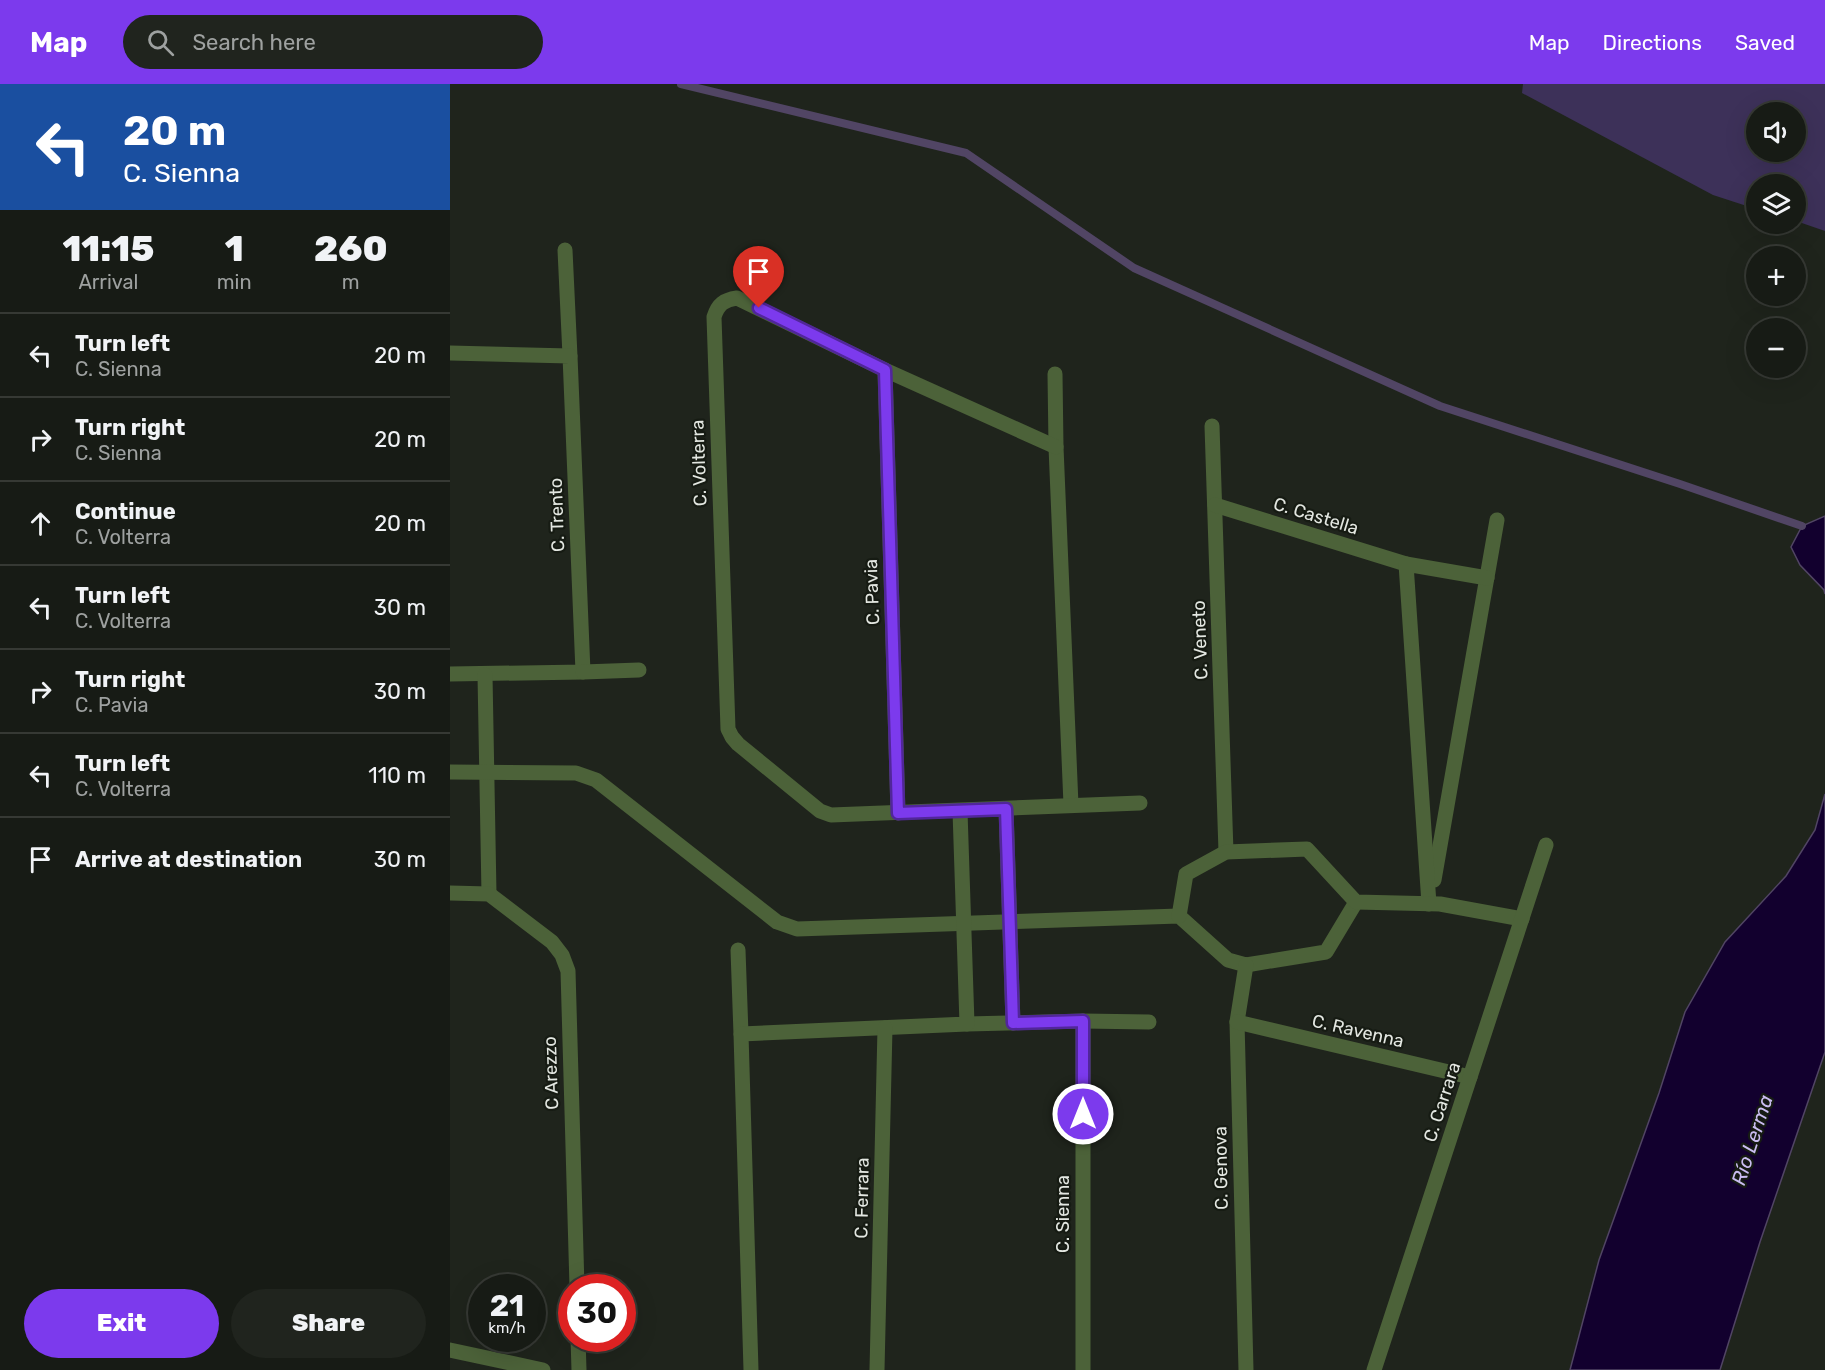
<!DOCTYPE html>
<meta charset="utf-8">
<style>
body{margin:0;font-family:Rubik,sans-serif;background:#20241e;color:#f1f3f6;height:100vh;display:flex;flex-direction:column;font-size:22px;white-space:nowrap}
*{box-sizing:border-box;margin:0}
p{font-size:20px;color:#9ea1a0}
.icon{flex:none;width:33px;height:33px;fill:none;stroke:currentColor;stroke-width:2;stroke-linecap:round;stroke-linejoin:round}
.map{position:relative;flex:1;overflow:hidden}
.drawer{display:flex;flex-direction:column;background:#171b15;width:450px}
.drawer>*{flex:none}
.guide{background:#1a4fa0;color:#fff;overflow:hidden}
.fabs{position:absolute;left:1296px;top:18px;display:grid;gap:12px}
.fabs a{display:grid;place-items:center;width:60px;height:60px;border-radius:50%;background:#171b15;box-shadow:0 6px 24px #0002,0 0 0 2px #363934;font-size:30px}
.speed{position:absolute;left:18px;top:1190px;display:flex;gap:12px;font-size:30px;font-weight:700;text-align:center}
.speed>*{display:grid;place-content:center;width:78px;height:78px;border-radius:50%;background:#171b15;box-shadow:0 6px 24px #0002,0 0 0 2px #363934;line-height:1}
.speed small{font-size:15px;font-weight:400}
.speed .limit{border:9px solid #d22;background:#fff;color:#111}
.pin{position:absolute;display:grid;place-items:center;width:51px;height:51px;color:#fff;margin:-62px -26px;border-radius:50% 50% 50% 0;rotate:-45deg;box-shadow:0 0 6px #0007}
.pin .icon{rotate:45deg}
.me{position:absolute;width:66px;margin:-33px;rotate:0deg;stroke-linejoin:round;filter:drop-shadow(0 0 4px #0008)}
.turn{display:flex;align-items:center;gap:21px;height:126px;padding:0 24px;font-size:27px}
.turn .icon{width:78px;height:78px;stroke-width:2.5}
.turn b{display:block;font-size:42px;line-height:51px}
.eta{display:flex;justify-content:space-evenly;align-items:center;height:102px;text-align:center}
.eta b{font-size:36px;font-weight:800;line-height:42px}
.cta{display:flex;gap:12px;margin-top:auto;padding:12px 24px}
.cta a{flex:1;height:69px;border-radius:36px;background:#7c3aed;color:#fff;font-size:24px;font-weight:800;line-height:69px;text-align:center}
.cta a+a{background:#20241e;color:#f1f3f6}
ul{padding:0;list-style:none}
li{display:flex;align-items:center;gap:18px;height:84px;padding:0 24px;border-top:2px solid #363934}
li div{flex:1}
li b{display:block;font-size:22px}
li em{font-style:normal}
header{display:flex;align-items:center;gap:36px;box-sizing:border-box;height:84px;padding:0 30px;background:#7c3aed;color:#fff}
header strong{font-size:28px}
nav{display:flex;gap:33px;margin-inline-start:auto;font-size:21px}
.search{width:420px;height:54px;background:#20241e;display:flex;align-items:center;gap:15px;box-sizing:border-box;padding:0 21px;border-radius:33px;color:#9ea1a0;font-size:22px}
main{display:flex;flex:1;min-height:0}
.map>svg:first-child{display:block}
</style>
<header>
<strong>Map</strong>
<div class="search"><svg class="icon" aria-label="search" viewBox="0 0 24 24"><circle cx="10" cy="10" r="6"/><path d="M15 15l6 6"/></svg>Search here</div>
<nav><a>Map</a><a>Directions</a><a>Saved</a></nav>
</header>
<main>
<section class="drawer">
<div class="guide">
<div class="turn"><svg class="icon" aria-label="left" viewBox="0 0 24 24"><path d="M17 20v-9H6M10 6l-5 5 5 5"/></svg><div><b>20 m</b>C. Sienna</div></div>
</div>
<div class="eta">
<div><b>11:15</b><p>Arrival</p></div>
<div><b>1</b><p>min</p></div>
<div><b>260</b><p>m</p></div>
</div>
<ul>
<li><svg class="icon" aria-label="left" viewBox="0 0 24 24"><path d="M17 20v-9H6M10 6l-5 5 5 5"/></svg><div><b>Turn left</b><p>C. Sienna</p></div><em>20 m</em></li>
<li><svg class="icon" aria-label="right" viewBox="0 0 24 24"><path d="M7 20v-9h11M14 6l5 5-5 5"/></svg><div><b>Turn right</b><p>C. Sienna</p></div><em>20 m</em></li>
<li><svg class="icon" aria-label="ahead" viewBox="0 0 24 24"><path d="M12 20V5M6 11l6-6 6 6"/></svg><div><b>Continue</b><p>C. Volterra</p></div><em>20 m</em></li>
<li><svg class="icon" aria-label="left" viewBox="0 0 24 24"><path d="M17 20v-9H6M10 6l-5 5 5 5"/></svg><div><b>Turn left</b><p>C. Volterra</p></div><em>30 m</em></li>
<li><svg class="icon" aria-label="right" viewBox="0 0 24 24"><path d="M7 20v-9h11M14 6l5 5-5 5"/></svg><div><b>Turn right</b><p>C. Pavia</p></div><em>30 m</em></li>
<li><svg class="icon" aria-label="left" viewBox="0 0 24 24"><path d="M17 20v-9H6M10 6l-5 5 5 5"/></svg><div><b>Turn left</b><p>C. Volterra</p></div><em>110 m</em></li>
<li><svg class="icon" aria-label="arrive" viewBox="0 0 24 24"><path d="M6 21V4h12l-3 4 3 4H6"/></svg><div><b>Arrive at destination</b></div><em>30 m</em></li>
</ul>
<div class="cta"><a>Exit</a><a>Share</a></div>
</section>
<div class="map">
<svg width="1375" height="1286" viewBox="0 0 1375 1286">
<rect width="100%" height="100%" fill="#1f241c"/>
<path fill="#3d3159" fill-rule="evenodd" d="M1073,0H1375V147L1346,137V100H1306V125L1263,111L1072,9ZM1306,28H1346V68H1306Z"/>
<g fill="#12002e" stroke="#514564" stroke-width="1.5">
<path d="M1375,432V510L1374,506L1350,481L1341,463L1352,442Z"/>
<path d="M1375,710V968L1310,1158L1270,1286H1120L1149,1176L1209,1009L1235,928L1275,858L1336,792L1365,746Z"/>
</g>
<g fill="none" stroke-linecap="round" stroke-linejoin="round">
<path stroke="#514564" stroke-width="8" d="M231,0L516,69L684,184L990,322L1230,400L1352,442"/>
<g stroke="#4c6239" stroke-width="15">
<path d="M115,166L120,272"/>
<path d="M0,269L120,272L133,588L0,590"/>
<path d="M435,286L448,729"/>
<path d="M605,290L606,363L621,721"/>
<path d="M762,342L776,768"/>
<path d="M606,363L435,286L287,214C274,216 268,220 264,233L278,645L282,653L288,660L370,727L381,731L690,719"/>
<path d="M765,421L956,480"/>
<path d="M133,588L189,586"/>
<path d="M35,591L39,810"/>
<path d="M0,688L126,689L146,696L327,838L347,845L729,832L778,876L796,881L876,868L906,818"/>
<path d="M556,725L563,939"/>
<path d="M984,796L1047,436"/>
<path d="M0,809L39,810L102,858L112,871L118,887L127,1203"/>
<path d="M979,820L956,480L1037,494"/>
<path d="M729,832L736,790L776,768L857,765L906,818L990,820L1072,835"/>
<path d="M288,866L291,950"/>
<path d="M796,881L787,938L796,1286"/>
<path d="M633,937L699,938"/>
<path d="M787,938L1020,993"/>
<path d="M517,940L633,937V1286"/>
<path d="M128,1254L129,1286"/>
<path d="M0,1266L93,1286"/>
<path d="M301,1286L291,950L517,940L510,727"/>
<path d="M427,1286L435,944"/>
<path d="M924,1286L1096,761"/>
</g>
</g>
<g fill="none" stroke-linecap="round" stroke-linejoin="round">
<defs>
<path id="route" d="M309,224L435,286L448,729L556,725L563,939L633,937V1030"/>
</defs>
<use href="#route" stroke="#51269a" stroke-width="15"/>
<use href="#route" stroke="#7c3aed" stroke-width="10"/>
</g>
<g text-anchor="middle" stroke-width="4.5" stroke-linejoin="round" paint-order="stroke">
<g font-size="18" fill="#e3e7e1" stroke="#161b13">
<text transform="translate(249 379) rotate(-92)" y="6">C. Volterra</text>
<text transform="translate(107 431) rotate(-92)" y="6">C. Trento</text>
<text transform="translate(866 432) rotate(17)" y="6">C. Castella</text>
<text transform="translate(422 508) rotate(-92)" y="6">C. Pavia</text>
<text transform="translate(750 556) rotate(-92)" y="6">C. Veneto</text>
<text transform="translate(908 947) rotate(13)" y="6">C. Ravenna</text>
<text transform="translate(101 989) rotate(-92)" y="6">C Arezzo</text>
<text transform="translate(992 1018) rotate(-72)" y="6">C. Carrara</text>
<text transform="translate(771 1084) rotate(-91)" y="6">C. Genova</text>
<text transform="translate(412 1114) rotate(-89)" y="6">C. Ferrara</text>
<text transform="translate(613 1130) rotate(-90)" y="6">C. Sienna</text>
</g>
<g font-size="20" font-style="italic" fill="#cabdf1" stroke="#161b13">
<text transform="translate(1302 1056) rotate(-72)" y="7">Río Lerma</text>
</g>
</g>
</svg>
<div class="fabs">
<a><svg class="icon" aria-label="sound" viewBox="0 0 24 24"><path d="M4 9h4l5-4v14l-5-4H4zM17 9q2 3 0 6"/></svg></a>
<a><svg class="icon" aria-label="layers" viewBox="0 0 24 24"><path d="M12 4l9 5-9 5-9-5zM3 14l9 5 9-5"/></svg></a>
<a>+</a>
<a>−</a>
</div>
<div class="speed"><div>21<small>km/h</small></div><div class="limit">30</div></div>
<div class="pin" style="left:309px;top:224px;background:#d93025"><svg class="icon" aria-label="arrive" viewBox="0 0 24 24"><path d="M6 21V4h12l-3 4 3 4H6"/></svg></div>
<svg class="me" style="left:633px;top:1030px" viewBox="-20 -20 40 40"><circle r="17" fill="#7c3aed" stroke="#fff" stroke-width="3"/><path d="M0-11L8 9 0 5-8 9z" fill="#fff"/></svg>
</div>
</main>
